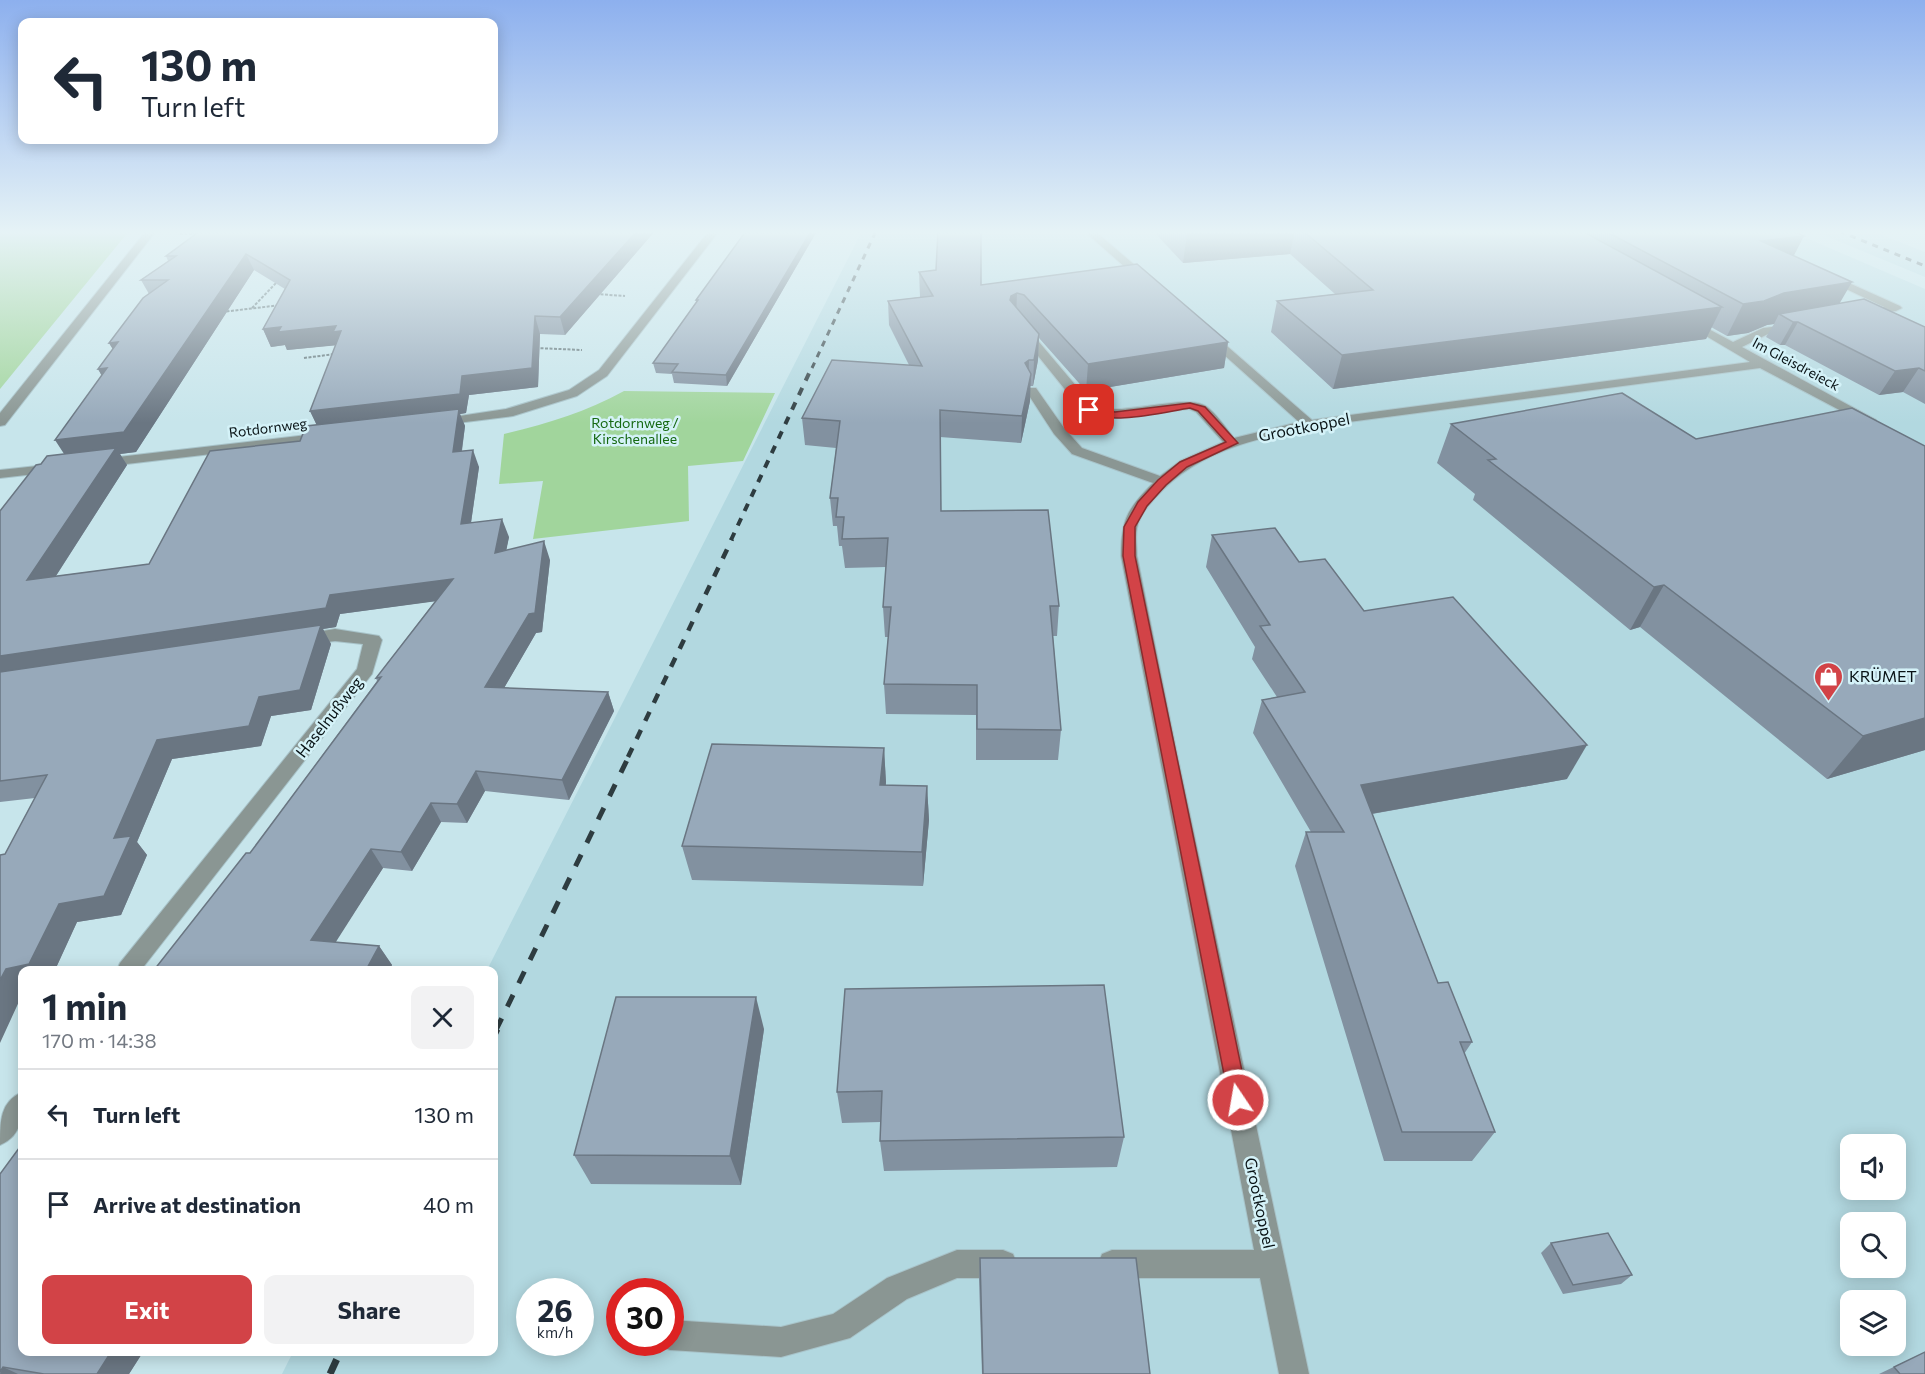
<!DOCTYPE html>
<meta charset="utf-8">
<style>
body{margin:0;font-family:Commissioner,sans-serif;background:#f2f2f3;color:#1f2937;height:100vh;display:flex;flex-direction:column;font-size:22px;white-space:nowrap}
*{box-sizing:border-box;margin:0}
p{font-size:20px;color:#747a83}
.icon{flex:none;width:33px;height:33px;fill:none;stroke:currentColor;stroke-width:2;stroke-linecap:round;stroke-linejoin:round}
.map{position:relative;flex:1;overflow:hidden}
.details{position:absolute;left:18px;top:966px;width:480px;height:390px;display:flex;flex-direction:column;background:#fff;border-radius:12px;box-shadow:0 3px 15px #0003}
.details>*{flex:none}
.banner{position:absolute;left:18px;top:18px;width:480px;height:126px;border-radius:12px;box-shadow:0 3px 15px #0003;background:#fff;color:#1f2937;overflow:hidden}
.buttons{position:absolute;left:1840px;top:1134px;display:grid;gap:12px}
.buttons a{display:grid;place-items:center;width:66px;height:66px;border-radius:12px;background:#fff;box-shadow:0 3px 15px #0003;font-size:30px}
.speed{position:absolute;left:516px;top:1278px;display:flex;gap:12px;font-size:30px;font-weight:700;text-align:center}
.speed>*{display:grid;place-content:center;width:78px;height:78px;border-radius:50%;background:#fff;box-shadow:0 3px 15px #0003;line-height:1}
.speed small{font-size:15px;font-weight:400}
.speed .limit{border:9px solid #d22;background:#fff;color:#111}
.pin{position:absolute;display:grid;place-items:center;width:51px;height:51px;color:#fff;margin:-26px;border-radius:12px;box-shadow:0 3px 9px #0006}
.me{position:absolute;width:66px;margin:-33px;rotate:348deg;stroke-linejoin:round;filter:drop-shadow(0 0 4px #0008)}
.turn{display:flex;align-items:center;gap:21px;height:126px;padding:0 24px;font-size:27px}
.turn .icon{width:78px;height:78px;stroke-width:2.5}
.turn b{display:block;font-size:42px;line-height:51px}
.round{display:grid;place-items:center;flex:none;width:63px;height:63px;border-radius:12px;background:#f2f2f3}
.overview{display:flex;align-items:center;justify-content:space-between;height:102px;padding:0 24px}
h1{font-size:36px;font-weight:700;line-height:45px}
.action{display:flex;gap:12px;margin-top:auto;padding:12px 24px}
.action a{flex:1;height:69px;border-radius:12px;background:#d24347;color:#fff;font-size:24px;font-weight:700;line-height:69px;text-align:center}
.action a+a{background:#f2f2f3;color:#1f2937}
ul{padding:0;list-style:none}
li{display:flex;align-items:center;gap:18px;height:90px;padding:0 24px;border-top:2px solid #e0e1e3}
li div{flex:1}
li b{display:block;font-size:22px}
li em{font-style:normal}
.map>svg:first-child{display:block}
</style>
<div class="map">
<svg width="1925" height="1374" viewBox="0 0 1925 1374">
<rect width="100%" height="100%" fill="#c7e5eb"/>
<g fill="#b2d8e0" fill-rule="evenodd">
<path d="M862,231H1790L1925,289V1374H282L293,1352H494V970H487ZM1851,1144H1896V1190H1851ZM1851,1222H1896V1268H1851ZM530,1292H580V1342H530ZM620,1292H670V1342H620ZM1851,1300H1896V1346H1851Z"/>
<path d="M1814,231H1871L1925,252V277Z"/>
</g>
<g fill="#a1d59c">
<path d="M0,231H129L0,389Z"/>
<path d="M624,391L775,393L743,461L688,466L689,521L533,539L543,481L499,484L504,434C546,424 586,412 624,391Z"/>
</g>
<g fill="none" stroke-linecap="round" stroke-linejoin="round">
<defs>
<g id="minor">
<path d="M146,231H156L5,425L0,426V413Z"/>
<path d="M709,231H719L607,376L577,396L513,416L433,426L431,423L433,420L506,409L569,390L599,370Z"/>
<path d="M1084,231H1095L1151,279V283H1143Z"/>
<path d="M1829,274L1900,306L1902,308L1896,311L1858,316V312L1884,307L1825,279V275Z"/>
<path d="M1688,318L1733,342L1763,328L1797,324V328L1770,333L1742,347L1876,420L1874,423H1864L1760,368L1341,423C1276,434 1203,444 1156,497C1148,506 1139,516 1137,528C1135,537 1137,547 1137,556L1176,749L1309,1374H1279L1260,1278H1112L1102,1274L1098,1264L1102,1254L1112,1250H1254L1121,556C1121,520 1127,509 1153,483L1072,454L1054,434L1026,391L1028,388H1036L1064,428L1082,448L1160,476L1180,461L1223,442L1196,412L1189,409L1114,418L1084,413L1018,331L1024,328L1028,329L1094,407C1126,416 1186,393 1206,406C1216,413 1226,428 1234,438L1299,422L1204,337V333H1212L1312,420L1750,362L1684,323L1682,321Z"/>
<path d="M324,433L329,434L331,437L329,440L101,467L94,463L101,459Z"/>
<path d="M56,464L61,465L63,468L61,471L0,478V470Z"/>
<path d="M335,629L379,636L382,640L372,674L141,970H117L120,963L357,669L363,644L335,641L304,645L298,643L295,639L298,635Z"/>
<path d="M22,1092C24,1113 23,1135 0,1145C0,1121 0,1102 22,1092Z"/>
<path d="M957,1250H1003L1013,1254L1017,1264L1013,1274L1003,1278H957L907,1299L850,1338L781,1357L670,1350L659,1346L658,1342H670V1320L781,1327L833,1314L887,1278Z"/>
</g>
</defs>
<use href="#minor" stroke="#a8c3c9" stroke-width="2"/>
<g stroke="#5f7276" stroke-width="2" stroke-dasharray="3 1.5" stroke-linecap="butt">
<path d="M180,234H199"/>
<path d="M596,294L625,296"/>
<path d="M252,308L277,282"/>
<path d="M222,312L281,305"/>
<path d="M536,348L582,350"/>
<path d="M304,358L335,354"/>
</g>
<use href="#minor" fill="#8a9693" fill-rule="evenodd"/>
<g stroke="#2e3c40" stroke-width="3" stroke-dasharray="6 6" stroke-linecap="butt">
<path d="M1839,231L1925,266"/>
<path d="M812,368L876,231"/>
</g>
<path stroke="#2e3c40" stroke-width="4" stroke-dasharray="8 8" stroke-linecap="butt" d="M731,540L812,367"/>
<path stroke="#2e3c40" stroke-width="4.5" stroke-dasharray="10 10" stroke-linecap="butt" d="M628,757L732,539"/>
<path stroke="#2e3c40" stroke-width="5" stroke-dasharray="13 13" stroke-linecap="butt" d="M496,1030L629,756"/>
<g stroke="#2e3c40" stroke-width="7" stroke-dasharray="16 16" stroke-linecap="butt">
<path d="M494,1035L497,1029"/>
<path d="M330,1374L340,1352"/>
</g>
</g>
<g fill="#8291a0" fill-rule="evenodd">
<path d="M200,231H655L565,335L540,334L538,387L469,395L466,413L460,414L465,426L462,451L479,467L471,523L509,537L506,550L550,560L542,632L536,633L504,688L608,692L614,711L569,800L485,791L467,823L441,822L412,871L383,868L335,942L379,946L392,965L389,970H154L250,853L377,681L376,678L435,601L340,614L336,627L323,629L331,644L311,710L271,716L261,746L172,759L137,842L147,855L121,915L77,922L55,970H22L5,854L35,798L0,802V511L41,464L64,454L102,376L98,369L113,349L109,343L149,294L141,280L168,261L166,256ZM254,270L285,289L263,329L271,347L285,345L287,350L336,345L310,411L317,425L300,441L149,564L56,576L127,465L120,454L136,452Z"/>
<path d="M817,231L727,386L674,383L672,374L656,373L653,363L696,303V300Z"/>
<path d="M1153,231H1793L1794,256L1840,303L1925,327V404L1903,392L1879,395L1785,345H1780L1766,337L1774,324L1767,325L1748,333L1727,336L1711,327L1706,339L1333,389L1271,332L1277,301L1335,294L1290,254L1183,263Z"/>
<path d="M919,272L981,285L1228,342L1224,368L1086,391L1039,338L1038,360L1033,386H1030V401L1021,443L940,437L941,511L1059,606L1057,636H1053L1061,730L1058,760H976V715L886,714L884,684L888,637H885L883,607L886,567L845,568L842,546H839L837,526H833L830,498L836,448L805,445L802,418L909,365L889,325L888,301L920,297Z"/>
<path d="M1451,424L1925,750L1827,779L1640,627L1630,630L1473,500L1475,494L1437,463Z"/>
<path d="M1212,535L1299,562L1364,611L1567,779L1372,814L1438,983L1472,1042L1464,1054L1495,1132L1472,1161H1384L1295,866L1306,832H1311L1253,733L1262,700L1277,697L1252,659L1255,647L1206,567Z"/>
<path d="M884,748L886,785L927,786L929,820L923,886L692,880L682,846Z"/>
<path d="M845,989L1124,1137L1117,1167L884,1171L880,1141L881,1122L842,1123L837,1092Z"/>
<path d="M764,1029L741,1185L591,1184L574,1155Z"/>
<path d="M22,1144V1352H143L129,1374H0Z"/>
<path d="M1551,1243L1632,1275L1621,1284L1563,1294L1541,1253Z"/>
<path d="M980,1258L1150,1374H982L979,1280Z"/>
<path d="M1925,1352V1374H1879Z"/>
</g>
<g fill="#6a7682">
<path d="M637,231H655L565,335L560,317Z"/>
<path d="M811,231H817L727,386L726,375Z"/>
<path d="M1219,231H1295L1290,254L1183,263L1187,233Z"/>
<path d="M1804,236L1789,265L1761,241Z"/>
<path d="M246,254L254,270L136,452L120,454L127,465L41,599L27,580L68,460L55,440Z"/>
<path d="M1852,282L1834,313L1779,314L1774,324L1767,325L1748,333L1727,336L1743,304L1784,293Z"/>
<path d="M1017,293L1016,318L1010,300L1011,296Z"/>
<path d="M1722,307L1706,339L1333,389L1342,355Z"/>
<path d="M535,316L540,334L538,387L469,395L466,413L460,414L465,426L459,470L453,452L319,430L310,411L462,376Z"/>
<path d="M1793,322H1798L1785,345H1780Z"/>
<path d="M336,326L341,331L339,345L287,350L285,345L271,347L263,329L281,327Z"/>
<path d="M1039,334L1038,360L1033,386L1034,360Z"/>
<path d="M118,342L120,361L109,343Z"/>
<path d="M1228,342L1224,368L1086,391L1088,364Z"/>
<path d="M1029,360L1028,386L1025,363Z"/>
<path d="M107,368L109,388L98,369Z"/>
<path d="M1919,368L1903,392L1879,395L1895,371Z"/>
<path d="M1031,374L1030,401L1021,443L1022,416Z"/>
<path d="M473,450L479,467L468,543L461,524Z"/>
<path d="M502,519L509,537L502,572L495,553Z"/>
<path d="M544,541L550,560L542,632L536,633L493,707L485,687Z"/>
<path d="M453,579L460,598L340,614L336,627L323,629L331,644L311,710L271,716L261,746L172,759L137,842L147,855L121,915L77,922L55,970H22V995L0,1043V980L6,969L114,838L0,677V656L330,595Z"/>
<path d="M1664,585L1640,627L1630,630L1654,587Z"/>
<path d="M608,692L614,711L569,800L562,780Z"/>
<path d="M1925,718V750L1827,779L1863,736Z"/>
<path d="M1587,745L1567,779L1348,818L1361,785Z"/>
<path d="M884,748L886,782L882,819L880,785Z"/>
<path d="M476,771L485,791L467,823L457,804Z"/>
<path d="M927,786L929,820L923,886L922,852Z"/>
<path d="M431,803L441,822L412,871L401,852Z"/>
<path d="M371,849L383,868L325,959L311,940Z"/>
<path d="M379,946L392,965L389,970H366Z"/>
<path d="M756,997L764,1029L741,1185L730,1156Z"/>
<path d="M111,1352H143L129,1374H97Z"/>
<path d="M3,1367L18,1374H0Z"/>
</g>
<g fill="#97a9ba" stroke="#6a7682" stroke-width="1.5">
<path d="M200,231H637L560,317L535,316L532,368L462,376L460,394L310,411L341,331L333,332L336,326L278,332L281,327L263,329L290,280L246,254L124,432L55,440L107,368L98,369L118,342L109,343L143,298L168,280H141L176,256H166Z"/>
<path d="M746,231H811L726,375L672,372L678,364L653,363L698,300H696Z"/>
<path d="M938,231H981V285L1137,264L1228,342L1088,364L1024,295L1017,293L1011,296L1010,300L1039,334L1034,360H1029L1025,363L1031,374L1022,416L940,410L941,511L1048,510L1059,606H1050L1061,730L977,729V685L884,684L891,607H883L888,538L842,539L844,517H836L838,498H830L840,421L802,418L832,360L922,366L888,301L933,296L919,272L936,270Z"/>
<path d="M1185,231H1219L1187,233Z"/>
<path d="M1303,231H1582L1722,307L1342,355L1277,301L1373,290Z"/>
<path d="M1605,231H1793L1804,236L1761,241L1852,282L1784,293L1764,301L1743,304Z"/>
<path d="M1864,299L1925,327V371L1919,368L1895,371L1798,322H1793L1779,314Z"/>
<path d="M1622,393L1696,439L1852,408L1925,446V718L1863,736L1664,585L1654,587L1488,460L1496,459L1451,424Z"/>
<path d="M459,409L453,452L473,450L461,524L502,519L495,553L544,541L535,613L529,614L485,687L608,692L562,780L476,771L457,804L431,803L401,852L371,849L311,940L379,946L366,970H154L246,853H250L381,677L376,678L453,579L330,595L326,608L0,656V511L36,465L41,464L47,456L116,448L27,580L149,564L210,451L300,441L306,426Z"/>
<path d="M1275,528L1299,562L1325,559L1364,611L1453,597L1587,745L1361,785L1438,983L1448,982L1472,1042H1460L1495,1132H1402L1306,832H1344L1262,700L1305,692L1260,626L1270,625L1212,535Z"/>
<path d="M321,625L300,690L259,697L249,726L157,740L114,838L131,836L104,896L59,904L29,964L6,969L0,980V855L5,854L47,775L0,781V672Z"/>
<path d="M712,744L884,748L880,785L927,786L922,852L682,846Z"/>
<path d="M1104,985L1124,1137L880,1141L882,1091L837,1092L845,989Z"/>
<path d="M616,997H756L730,1156L574,1155Z"/>
<path d="M22,1144V1352H111L97,1374H44L3,1367L0,1372V1174Z"/>
<path d="M1608,1233L1632,1275L1573,1285L1551,1243Z"/>
<path d="M980,1258H1136L1150,1374H983Z"/>
<path d="M1925,1352V1374H1900L1894,1367Z"/>
</g>
<linearGradient id="sky" x2="0" y2="1"><stop stop-color="#8db0ee"/><stop offset="0.55" stop-color="#e6f3f6"/><stop offset="1" stop-color="#e6f3f6" stop-opacity="0"/></linearGradient>
<rect width="1925" height="423" fill="url(#sky)"/>
<path fill="#d24347" stroke="#882c2e" stroke-width="1.5" d="M1190,403L1205,407L1238,443L1187,467L1166,485L1147,506L1135,527V556L1248,1100L1245,1106L1238,1109L1231,1106L1229,1100L1123,556L1124,527L1138,502L1158,480L1180,462L1226,442L1198,411L1190,408C1163,412 1106,427 1085,410L1089,407L1115,412Z"/>
<defs>
<symbol id="shop-pin" viewBox="-11 -11 22 30"><path d="M0 17L-7.5 6A9.5 9.5 0 1 1 7.5 6Z" fill="#d24347" stroke="#d4f2f8"/><path d="M-5-2.5h2.3a2.7 3.5 0 0 1 5.4 0H5L5.5 6h-11ZM-1.5-2.5h3a1.5 2.3 0 0 0-3 0Z" fill="#fff"/></symbol>
</defs>
<g fill-rule="evenodd">
<use href="#shop-pin" x="1812" y="660" width="33" height="45"/>
</g>
<g text-anchor="middle" stroke-width="5" stroke-linejoin="round" paint-order="stroke">
<g font-size="14" fill="#081215" stroke="#d4f2f8">
<text transform="translate(1796 364) rotate(28)" y="5">Im Gleisdreieck</text>
<text transform="translate(268 428) rotate(-7)" y="5">Rotdornweg</text>
</g>
<g font-size="14" fill="#166912" stroke="#d4f2f8">
<text x="635" y="428">Rotdornweg /<tspan x="635" dy="16">Kirschenallee</tspan></text>
</g>
<g font-size="16" fill="#081215" stroke="#d4f2f8">
<text transform="translate(1304 427) rotate(-11)" y="6">Grootkoppel</text>
<text transform="translate(329 717) rotate(-52)" y="6">Haselnußweg</text>
<text transform="translate(1260 1203) rotate(78)" y="6">Grootkoppel</text>
</g>
<g font-size="16" fill="#081215" stroke="#d4f2f8" text-anchor="start">
<text x="1849" y="682">KRÜMET</text>
</g>
</g>
</svg>
<div class="buttons">
<a><svg class="icon" aria-label="sound" viewBox="0 0 24 24"><path d="M4 9h4l5-4v14l-5-4H4zM17 9q2 3 0 6"/></svg></a>
<a><svg class="icon" aria-label="search" viewBox="0 0 24 24"><circle cx="10" cy="10" r="6"/><path d="M15 15l6 6"/></svg></a>
<a><svg class="icon" aria-label="layers" viewBox="0 0 24 24"><path d="M12 4l9 5-9 5-9-5zM3 14l9 5 9-5"/></svg></a>
</div>
<div class="speed"><div>26<small>km/h</small></div><div class="limit">30</div></div>
<div class="pin" style="left:1089px;top:410px;background:#d93025"><svg class="icon" aria-label="arrive" viewBox="0 0 24 24"><path d="M6 21V4h12l-3 4 3 4H6"/></svg></div>
<svg class="me" style="left:1238px;top:1100px" viewBox="-20 -20 40 40"><circle r="17" fill="#d24347" stroke="#fff" stroke-width="3"/><path d="M0-11L8 9 0 5-8 9z" fill="#fff"/></svg>
<div class="banner">
<div class="turn"><svg class="icon" aria-label="left" viewBox="0 0 24 24"><path d="M17 20v-9H6M10 6l-5 5 5 5"/></svg><div><b>130 m</b>Turn left</div></div>
</div>
<section class="details">
<div class="overview"><div><h1>1 min</h1><p>170 m · 14:38</p></div><a class="round"><svg class="icon" aria-label="close" viewBox="0 0 24 24"><path d="M6 6l12 12M18 6L6 18"/></svg></a></div>
<ul>
<li><svg class="icon" aria-label="left" viewBox="0 0 24 24"><path d="M17 20v-9H6M10 6l-5 5 5 5"/></svg><div><b>Turn left</b></div><em>130 m</em></li>
<li><svg class="icon" aria-label="arrive" viewBox="0 0 24 24"><path d="M6 21V4h12l-3 4 3 4H6"/></svg><div><b>Arrive at destination</b></div><em>40 m</em></li>
</ul>
<div class="action"><a>Exit</a><a>Share</a></div>
</section>
</div>
